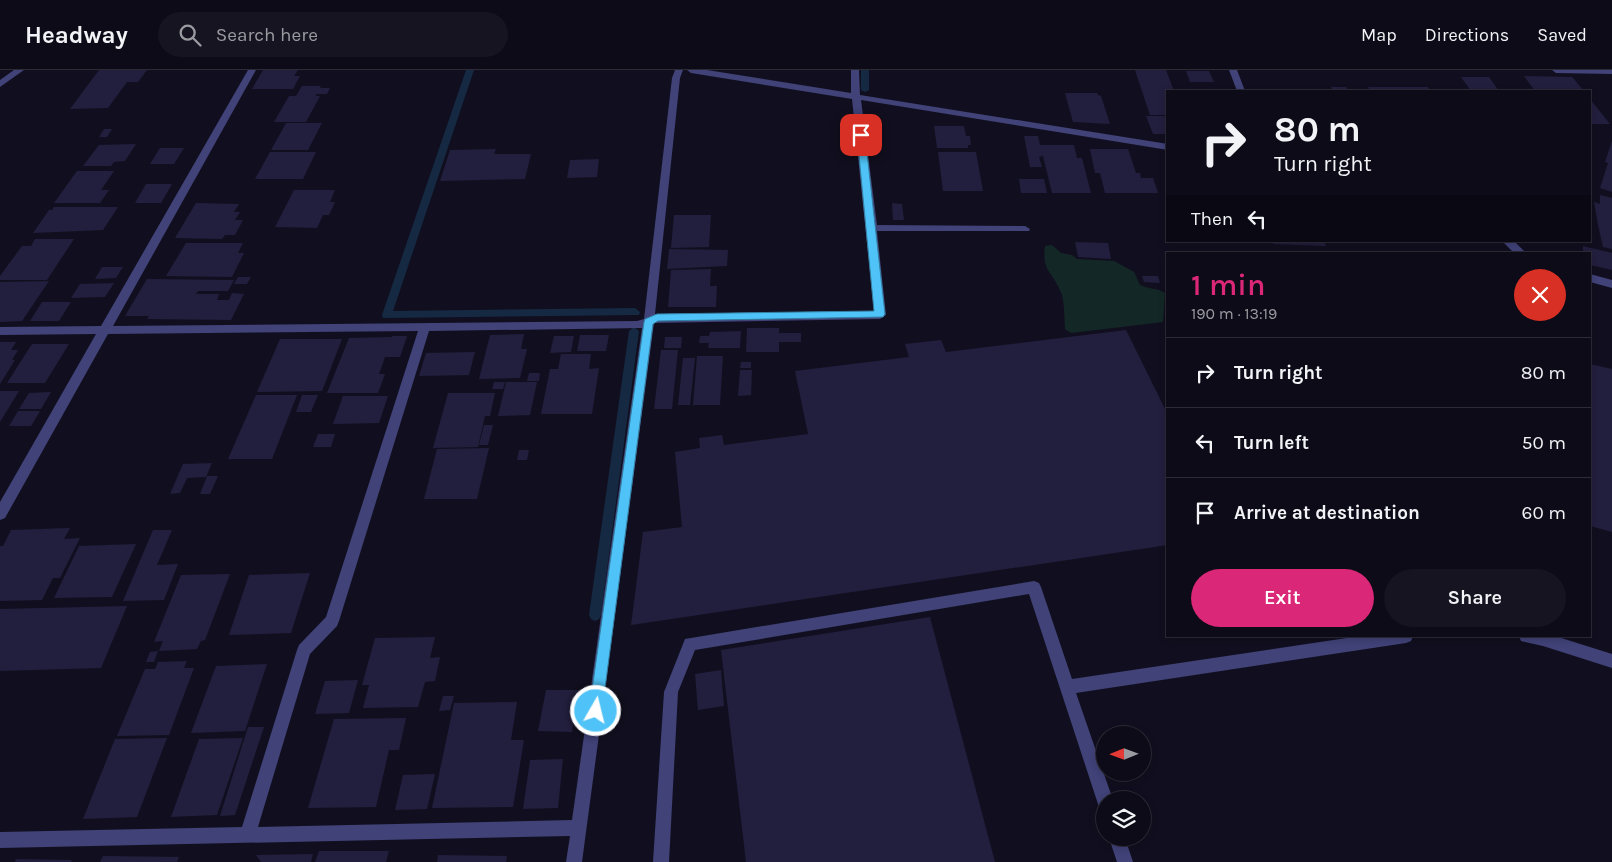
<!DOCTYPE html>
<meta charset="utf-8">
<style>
body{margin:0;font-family:Karla,sans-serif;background:#161420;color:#f1f3f6;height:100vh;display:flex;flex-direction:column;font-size:19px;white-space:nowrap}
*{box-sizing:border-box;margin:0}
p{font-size:16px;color:#9a9ba1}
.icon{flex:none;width:28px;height:28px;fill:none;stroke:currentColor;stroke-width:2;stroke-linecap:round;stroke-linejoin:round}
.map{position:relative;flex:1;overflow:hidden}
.details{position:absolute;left:1166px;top:182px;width:425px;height:385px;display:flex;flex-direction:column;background:#0d0b17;border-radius:0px;box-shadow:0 2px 8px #0003,0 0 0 1px #2d2b36}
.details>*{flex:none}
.banner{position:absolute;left:1166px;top:20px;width:425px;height:152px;border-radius:0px;box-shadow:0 2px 8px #0003,0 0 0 1px #2d2b36;background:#0d0b17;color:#f1f3f6;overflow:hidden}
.needle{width:32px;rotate:269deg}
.tools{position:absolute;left:1096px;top:656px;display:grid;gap:10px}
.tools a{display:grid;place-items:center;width:55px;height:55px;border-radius:50%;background:#0d0b17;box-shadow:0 2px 8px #0003,0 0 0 1px #2d2b36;font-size:25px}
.pin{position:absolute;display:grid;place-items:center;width:42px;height:42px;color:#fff;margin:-21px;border-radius:10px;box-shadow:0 2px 8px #0006}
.me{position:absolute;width:55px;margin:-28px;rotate:8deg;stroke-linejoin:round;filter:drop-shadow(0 0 4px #0008)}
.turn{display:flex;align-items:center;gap:18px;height:105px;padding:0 25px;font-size:22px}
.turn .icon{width:65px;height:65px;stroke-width:2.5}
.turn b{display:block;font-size:35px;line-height:42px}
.then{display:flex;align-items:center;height:48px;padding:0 25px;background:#0003;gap:10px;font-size:19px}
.round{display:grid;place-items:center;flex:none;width:52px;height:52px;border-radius:26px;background:#161420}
.headline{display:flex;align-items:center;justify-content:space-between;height:85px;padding:0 25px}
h1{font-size:30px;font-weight:600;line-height:38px;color:#db2777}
.action{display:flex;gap:10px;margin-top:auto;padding:10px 25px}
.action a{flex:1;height:58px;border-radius:30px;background:#db2777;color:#fff;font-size:20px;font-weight:600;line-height:58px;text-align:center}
.action a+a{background:#161420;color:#f1f3f6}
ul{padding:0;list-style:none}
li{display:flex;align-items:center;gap:15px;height:70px;padding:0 25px;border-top:1px solid #2d2b36}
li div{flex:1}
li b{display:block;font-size:19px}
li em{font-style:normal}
header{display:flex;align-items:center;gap:30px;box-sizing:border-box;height:70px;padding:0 25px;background:#0d0b17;border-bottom:1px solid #2d2b36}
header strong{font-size:24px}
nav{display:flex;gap:28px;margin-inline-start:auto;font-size:18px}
.search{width:350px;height:45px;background:#161420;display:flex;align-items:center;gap:12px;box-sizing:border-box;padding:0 18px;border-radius:28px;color:#9a9ba1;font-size:19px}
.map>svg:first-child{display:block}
</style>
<header>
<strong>Headway</strong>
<div class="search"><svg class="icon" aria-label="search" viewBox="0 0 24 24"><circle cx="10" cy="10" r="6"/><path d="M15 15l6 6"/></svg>Search here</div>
<nav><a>Map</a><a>Directions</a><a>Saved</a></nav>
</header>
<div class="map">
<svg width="1612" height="792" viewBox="0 0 1612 792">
<rect width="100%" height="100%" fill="#110f1f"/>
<path fill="#132826" d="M1052,175L1061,183L1072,185L1077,189L1114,191L1134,202L1140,215L1145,217L1159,220L1165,223L1163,252L1071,263L1065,259C1064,247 1065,230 1060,220C1051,200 1042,201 1045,176Z"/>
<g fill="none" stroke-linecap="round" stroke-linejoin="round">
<g fill="#152943" fill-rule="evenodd">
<path d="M466,0H474L393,241L635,238L640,242L639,245L383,248L382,245Z"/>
<path d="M861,0H869V20L865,22L861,20Z"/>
<path d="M634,257L639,261L601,545L599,549L595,551L591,549L589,545L629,261Z"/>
</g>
</g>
<g fill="#221e3d">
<path d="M99,0H147L138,12H127L108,38L70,39Z"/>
<path d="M263,0H298L294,6H300L293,19H252Z"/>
<path d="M1135,0H1166L1174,21H1168V45H1150Z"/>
<path d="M1186,1H1209L1214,12H1190Z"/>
<path d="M1524,6L1572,7L1584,21H1535Z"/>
<path d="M1461,7H1489L1499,21H1471Z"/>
<path d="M302,16H321L320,18H330L327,24H316V26H320L306,52H274L289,26H296Z"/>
<path d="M1331,17H1346L1349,21H1333Z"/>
<path d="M1368,17H1428L1430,21H1370Z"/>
<path d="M1065,23H1097L1098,25L1101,26L1110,54L1073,52Z"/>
<path d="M1590,29L1610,54H1590Z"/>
<path d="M1146,46H1168V64H1153Z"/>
<path d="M286,53H322L308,80H271Z"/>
<path d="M934,56H964L966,66H970L971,75H968V78H937Z"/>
<path d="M104,59H112L107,67H99Z"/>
<path d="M1024,66H1038L1040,75H1074L1077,88H1082L1091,123H1052L1043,86L1039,87L1042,97H1030Z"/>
<path d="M1612,71V122L1600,118L1608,93L1605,92Z"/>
<path d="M136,74L125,91L114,92L111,96H83L99,75Z"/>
<path d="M160,78H184L174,94H150Z"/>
<path d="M496,79L494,84H531L525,109L440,111L450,80Z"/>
<path d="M1090,79H1128L1136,103H1140L1141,108H1153L1158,123H1105L1100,103H1095Z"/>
<path d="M270,82H316L303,109H255Z"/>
<path d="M938,82H976L983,121H943Z"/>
<path d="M599,89L597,107L567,108L570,90Z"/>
<path d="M77,101H114L101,120H109L100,133H54Z"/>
<path d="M1019,109H1044L1047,123H1021Z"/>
<path d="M146,114H172L161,133H135Z"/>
<path d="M294,120H335L330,132H335L329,145H323L317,158L275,157Z"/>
<path d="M1600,125L1612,128V179L1603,177L1598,155L1594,132L1600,134Z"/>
<path d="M196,133L239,134L234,142H240L235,150H243L235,165H225L222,169L175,168Z"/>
<path d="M892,133L902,134L904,150H893Z"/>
<path d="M54,137H118L103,160L33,163L49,140H52Z"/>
<path d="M674,145H711L709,177L671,178Z"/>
<path d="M35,169H74L47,210H0V206L22,176H31Z"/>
<path d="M1272,171H1324L1326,176L1273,174Z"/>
<path d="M1075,172L1108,173L1111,189L1078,187Z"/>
<path d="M186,173H243L238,183H244L232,207L166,206Z"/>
<path d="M1583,176L1612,183V200L1590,195V184H1583Z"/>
<path d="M669,179L728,180L727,196L667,199Z"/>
<path d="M102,197H123L116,208L95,209Z"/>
<path d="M711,199L710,216H717L716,237H668L671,200Z"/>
<path d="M1142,206H1158L1160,213L1144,212Z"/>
<path d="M238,207H251L247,214H234Z"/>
<path d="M147,209L234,210L228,221H198L196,224H219L217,230H229L232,223L244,224L231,250L147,249L149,246H125Z"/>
<path d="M49,211L22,251L0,252V212Z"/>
<path d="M114,213L105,227L71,228L80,214Z"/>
<path d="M42,232H71L59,251H30Z"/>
<path d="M747,258H779V263H801V272H779V282H746Z"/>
<path d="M1126,260L1168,345V475L631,555L643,462L682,457L675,382L700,378L699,368L722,365L724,375L808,364L795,301L909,287L905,274L941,270L946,282Z"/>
<path d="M741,261L740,278H708L709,273H699L700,266H709L710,262Z"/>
<path d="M524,264L521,279H527L520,308L479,309L490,265Z"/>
<path d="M580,265H609L606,281H577Z"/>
<path d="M392,266H407L400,287H385L379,304H385L378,323H327L349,268L392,267Z"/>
<path d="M554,266H574L571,282L550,283Z"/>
<path d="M665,267H682L681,278H664Z"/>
<path d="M280,269H342L322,321L257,322Z"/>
<path d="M0,272H16L11,280H18L12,290H15L0,314Z"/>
<path d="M32,274H69L45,313H7Z"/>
<path d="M661,280H678L672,339H654Z"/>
<path d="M475,282L469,305L419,306L426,283Z"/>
<path d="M561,284H591L589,299L599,298L592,344H541L550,299H558Z"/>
<path d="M697,286H723L720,335H693Z"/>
<path d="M683,288H695L690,335H678Z"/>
<path d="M741,292H751V298H740Z"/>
<path d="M1590,294L1612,299V462L1590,456Z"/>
<path d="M740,300H752L751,325L738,326Z"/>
<path d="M529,303H540L539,311H527Z"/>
<path d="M494,312H505L503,319H492Z"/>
<path d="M506,312H537L530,345L498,346Z"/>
<path d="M0,321H19L0,352Z"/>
<path d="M51,322L41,339H19L29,323Z"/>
<path d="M448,323H495L490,346H485L478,377L433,378Z"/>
<path d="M256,325H297L272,389H228Z"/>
<path d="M302,325H318L311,342H296Z"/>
<path d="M343,326H388L379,353L333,354Z"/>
<path d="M18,341H40L31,356H9Z"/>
<path d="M484,355H493L488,375H479Z"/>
<path d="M318,364H335L331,377H313Z"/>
<path d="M489,378L477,429H424L437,379Z"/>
<path d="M519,380H529L527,390H517Z"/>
<path d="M212,393L206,407L187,408L180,423L170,424L183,394Z"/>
<path d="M207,406H218L210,424H200Z"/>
<path d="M70,458L64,469L80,468L60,508H53L42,530L0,531V476H3L11,460Z"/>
<path d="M153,460H172L157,495L178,494L164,530L123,531Z"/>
<path d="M136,474L112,527L54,528L79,476Z"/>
<path d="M310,503L291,563L229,565L249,505Z"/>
<path d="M230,504L205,570L201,571L197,579L159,581L163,571L154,572L181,505Z"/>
<path d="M127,536L101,598L0,601V539Z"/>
<path d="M930,547L995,792H746L721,580Z"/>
<path d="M435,567L430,588L440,587L435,611L425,612L418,637L363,638L369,615H362L375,568Z"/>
<path d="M158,581L154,592H146L150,582Z"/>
<path d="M187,591L184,598H194L169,665L117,666L145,599H155L158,592Z"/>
<path d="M267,594L245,661L191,663L216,596Z"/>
<path d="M721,600L724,636L698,640L695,604Z"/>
<path d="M358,610L349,643L315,644L325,611Z"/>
<path d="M546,620H579L572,662L538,661Z"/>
<path d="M443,626H454L450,640L439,641Z"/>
<path d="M517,632L511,670H524L513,737L432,738L454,633Z"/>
<path d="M406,648L399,680H389L376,737L308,738L334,649Z"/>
<path d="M248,657H264L235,745L220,746Z"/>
<path d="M167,668L137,747L83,749L115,669Z"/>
<path d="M243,668L217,745L171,747L199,669Z"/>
<path d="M563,689L558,738L523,739L530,690Z"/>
<path d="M435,704L427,739L395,740L403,705Z"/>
<path d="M319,781H389L386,792H315Z"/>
<path d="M313,784L311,792H261L256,785Z"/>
<path d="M438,785L507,786L506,792H437Z"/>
<path d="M103,786L179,787L177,792H100Z"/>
<path d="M16,789L72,790L71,792H15Z"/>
</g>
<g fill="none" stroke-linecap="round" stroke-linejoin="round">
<g fill="#404278" fill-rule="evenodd">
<path d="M1034,511L1039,513L1041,517L1072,609L1360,566H1413L1411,571L1406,573L1076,623L1113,730H1105V739L1099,737L1097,731L1029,524L695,580L678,622L669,792H653L664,622L685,569Z"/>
<path d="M1519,566H1555L1612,584V598L1543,576L1521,571Z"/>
<path d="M1109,768H1125L1133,792H1117Z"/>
</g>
<g fill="#404278" fill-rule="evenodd">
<path d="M14,0H24L0,17V10Z"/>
<path d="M248,0H256L113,256L637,251L644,249L672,8L675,0H683L680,8L655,244L874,241L852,29L691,3L687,0H707L851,23V0H859L860,25L1168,74V80L861,30L877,155L1025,156L1030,159L1029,161H877L886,245L880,249L654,253L582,792H566L570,766L0,778V762L242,757L297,580L299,575L326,547L418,261L108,264L5,448L0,450V432L96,264L0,265V257L101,256ZM642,258L572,750L258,757L310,584L337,556L339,551L429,261Z"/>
<path d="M1229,0H1237L1245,21H1237Z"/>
<path d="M1552,0H1612V4L1556,3Z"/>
<path d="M1502,171H1514L1527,184H1515Z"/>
<path d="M1590,204L1612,210V218L1590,212Z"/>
</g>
</g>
<path fill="#4fc3f7" stroke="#337fa1" d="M861,63L865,65L885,244L883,247L658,251L653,254L602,641L600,646L596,648L591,646L589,641L644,252L645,249L657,244L874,241L857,65Z"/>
</svg>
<div class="tools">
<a><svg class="needle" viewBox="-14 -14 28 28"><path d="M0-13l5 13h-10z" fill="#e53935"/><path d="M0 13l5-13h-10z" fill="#9a9ba1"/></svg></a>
<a><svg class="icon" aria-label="layers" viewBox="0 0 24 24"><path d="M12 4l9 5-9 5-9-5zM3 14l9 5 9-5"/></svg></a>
</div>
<div class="pin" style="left:861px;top:65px;background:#d93025"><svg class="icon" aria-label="arrive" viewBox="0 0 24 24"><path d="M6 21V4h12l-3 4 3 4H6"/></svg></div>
<svg class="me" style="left:596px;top:641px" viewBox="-20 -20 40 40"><circle r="17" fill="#4fc3f7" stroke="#fff" stroke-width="3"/><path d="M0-11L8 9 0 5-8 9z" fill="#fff"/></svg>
<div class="banner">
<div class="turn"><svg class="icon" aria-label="right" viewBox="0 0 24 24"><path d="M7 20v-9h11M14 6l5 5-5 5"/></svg><div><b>80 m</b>Turn right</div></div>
<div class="then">Then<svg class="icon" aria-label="left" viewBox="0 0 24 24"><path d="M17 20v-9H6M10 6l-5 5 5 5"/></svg></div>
</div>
<section class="details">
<div class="headline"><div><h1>1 min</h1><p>190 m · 13:19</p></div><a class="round" style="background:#d93025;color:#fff"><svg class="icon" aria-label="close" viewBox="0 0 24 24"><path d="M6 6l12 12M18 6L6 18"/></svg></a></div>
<ul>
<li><svg class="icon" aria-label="right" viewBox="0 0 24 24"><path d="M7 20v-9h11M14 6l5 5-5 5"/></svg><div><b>Turn right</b></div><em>80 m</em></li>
<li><svg class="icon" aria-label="left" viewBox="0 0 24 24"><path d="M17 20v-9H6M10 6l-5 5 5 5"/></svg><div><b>Turn left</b></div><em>50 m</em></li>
<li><svg class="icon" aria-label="arrive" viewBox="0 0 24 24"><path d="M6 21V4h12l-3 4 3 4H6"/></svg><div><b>Arrive at destination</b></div><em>60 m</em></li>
</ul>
<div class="action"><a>Exit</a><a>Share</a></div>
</section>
</div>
